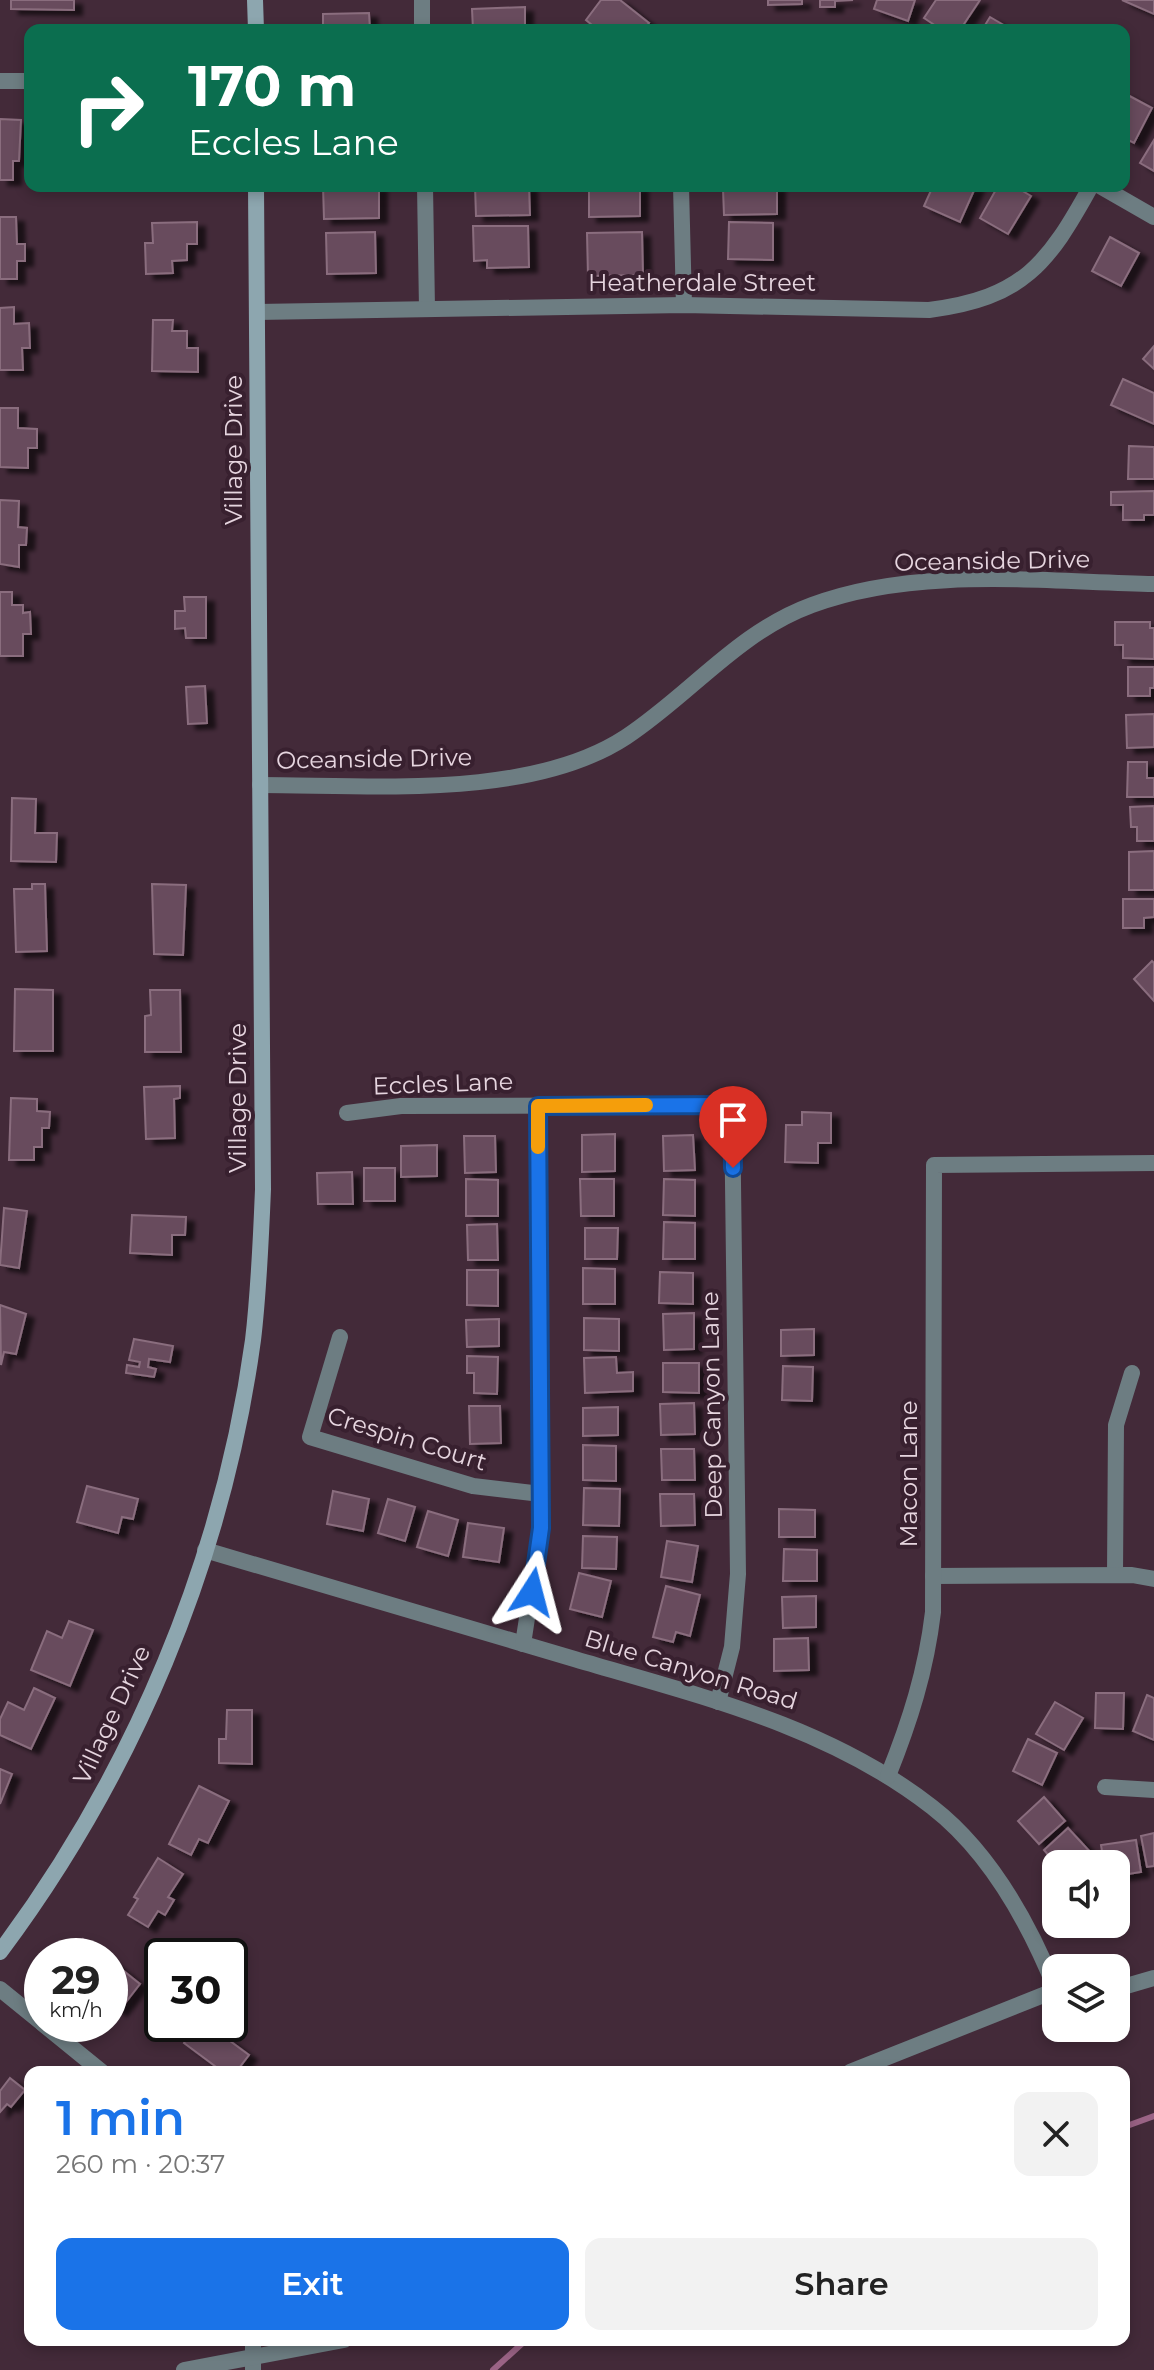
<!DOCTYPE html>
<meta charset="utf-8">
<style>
body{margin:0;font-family:Montserrat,sans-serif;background:#f2f2f2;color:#222;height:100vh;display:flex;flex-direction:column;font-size:30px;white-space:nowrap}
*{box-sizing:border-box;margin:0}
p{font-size:26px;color:#767676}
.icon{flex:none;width:44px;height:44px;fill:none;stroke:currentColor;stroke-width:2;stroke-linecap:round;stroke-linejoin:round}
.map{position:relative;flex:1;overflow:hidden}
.side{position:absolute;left:24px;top:2066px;width:1106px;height:280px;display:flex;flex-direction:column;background:#fff;border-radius:16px;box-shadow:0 4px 12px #0003}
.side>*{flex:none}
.top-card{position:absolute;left:24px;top:24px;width:1106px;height:168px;border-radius:16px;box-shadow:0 4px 12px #0003;background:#0b6e4f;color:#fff;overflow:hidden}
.fabs{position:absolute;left:1042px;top:1850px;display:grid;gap:16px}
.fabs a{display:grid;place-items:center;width:88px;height:88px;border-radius:16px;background:#fff;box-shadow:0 4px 12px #0003;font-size:40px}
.speed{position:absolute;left:24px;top:1938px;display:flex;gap:16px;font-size:40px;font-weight:700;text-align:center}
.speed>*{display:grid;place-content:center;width:104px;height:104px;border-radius:50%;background:#fff;box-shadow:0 4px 12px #0003;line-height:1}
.speed small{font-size:20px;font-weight:400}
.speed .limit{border:4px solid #111;border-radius:12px;background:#fff;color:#111}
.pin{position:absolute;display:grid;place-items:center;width:68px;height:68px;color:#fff;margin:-82px -34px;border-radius:50% 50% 50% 0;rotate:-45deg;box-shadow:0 0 8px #0007}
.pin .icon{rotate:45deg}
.me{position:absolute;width:88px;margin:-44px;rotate:9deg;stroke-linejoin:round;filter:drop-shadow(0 0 6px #0008)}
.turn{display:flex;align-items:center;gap:28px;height:168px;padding:0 32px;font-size:36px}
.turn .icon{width:104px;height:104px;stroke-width:2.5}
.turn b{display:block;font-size:56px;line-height:68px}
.round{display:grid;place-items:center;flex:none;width:84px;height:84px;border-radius:16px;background:#f2f2f2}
.head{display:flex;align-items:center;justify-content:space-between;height:136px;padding:0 32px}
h1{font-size:48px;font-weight:600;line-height:60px;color:#1a73e8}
.primary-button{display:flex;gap:16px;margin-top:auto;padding:16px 32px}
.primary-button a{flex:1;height:92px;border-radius:16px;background:#1a73e8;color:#fff;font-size:32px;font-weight:600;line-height:92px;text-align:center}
.primary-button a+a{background:#f2f2f2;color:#222}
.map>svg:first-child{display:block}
</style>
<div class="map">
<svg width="1154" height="2370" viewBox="0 0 1154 2370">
<defs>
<filter id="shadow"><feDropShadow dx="8" dy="5" stdDeviation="2" flood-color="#0009"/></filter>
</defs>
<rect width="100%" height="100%" fill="#432a39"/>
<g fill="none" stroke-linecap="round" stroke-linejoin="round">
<g stroke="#9a6385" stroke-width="6">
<path d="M1124,2127L1154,2116"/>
<path d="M493,2370L526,2340"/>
</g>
</g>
<g fill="#684c5d" stroke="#8a6d7e" stroke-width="2" filter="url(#shadow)">
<path d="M11,0H74V10L11,9Z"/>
<path d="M601,0H620L649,23L644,30H598L586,20Z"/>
<path d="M768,0H802V4L768,5Z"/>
<path d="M820,0H853L835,1V7H820Z"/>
<path d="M877,0H915L908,21L874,9Z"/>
<path d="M936,0H980L960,30H942L924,18Z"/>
<path d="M1122,0H1154V14Z"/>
<path d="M525,7V30H473L472,9Z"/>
<path d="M369,13L370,30H323V14Z"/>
<path d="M990,17L1012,30H982Z"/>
<path d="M1124,93L1152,108L1134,143L1124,138Z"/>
<path d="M0,119L21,120L19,161H13V180H0Z"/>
<path d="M1154,140V171L1140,163Z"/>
<path d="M323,186H379V218L324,219Z"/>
<path d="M475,186H529L530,215L476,216Z"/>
<path d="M589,186H640V216L589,217Z"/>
<path d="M717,186H777V214L724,215L723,189Z"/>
<path d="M933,186H976L960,222L924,206Z"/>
<path d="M998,186H1014L1031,196L1008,234L980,218Z"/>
<path d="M0,217H16L17,244H25V261H17V279H0Z"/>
<path d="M197,222V244H187V260L172,261L173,273L146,274L145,243H153L152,223Z"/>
<path d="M729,222L773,223V260L728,259Z"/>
<path d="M473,226H528L529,267L487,268V260L474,261Z"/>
<path d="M375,232L376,273L327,274L326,233Z"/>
<path d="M642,232L643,275L588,276L587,233Z"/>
<path d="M1110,237L1139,253L1121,286L1092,271Z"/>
<path d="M14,307V324L29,323L30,348H22L23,370H0V308Z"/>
<path d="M153,320H173L172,331H187V348H198V372L152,371Z"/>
<path d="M1154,346V369L1143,359Z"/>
<path d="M1123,379L1154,393V424L1111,405Z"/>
<path d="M0,408H18V428L37,429V448H28V468L0,467Z"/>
<path d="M1129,446L1154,447V479H1128Z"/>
<path d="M1154,491V515H1144V520H1123V505H1111V492Z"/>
<path d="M0,500L19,501L18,527L27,528L26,545H19V567L0,564Z"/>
<path d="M0,592H12V605H23V613L30,612L31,634H23V656H0Z"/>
<path d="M184,597H206V638H186L185,628L175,629V611H185Z"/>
<path d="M1115,622H1150V628H1154V659L1123,658V645H1115Z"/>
<path d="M1128,667H1154V688H1150V696H1128Z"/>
<path d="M205,686L207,723L188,724L186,687Z"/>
<path d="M1154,714V747L1127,748L1126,715Z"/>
<path d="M1128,762H1147V778H1154V797H1127Z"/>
<path d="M12,798L36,799L35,833H57L56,862L11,861Z"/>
<path d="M1154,806V841H1137V827H1131L1130,807Z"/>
<path d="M1154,851V890H1129V852Z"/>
<path d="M32,884H45L47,951L16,952L14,889H32Z"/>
<path d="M152,884L186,885L183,955L154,954Z"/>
<path d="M1123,899H1154V917L1144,918V928H1123Z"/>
<path d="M1152,961L1154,963V1001L1134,979Z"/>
<path d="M15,989L53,990V1051H14Z"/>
<path d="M150,990H180L181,1052H145V1016L151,1015Z"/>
<path d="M180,1086V1098L174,1099L175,1138L146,1139L144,1087Z"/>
<path d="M11,1098L37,1099V1111L50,1112L49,1128H42V1147H34V1160H9Z"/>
<path d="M802,1112L831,1113V1143H818V1163L785,1162L786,1125H802Z"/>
<path d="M615,1134V1171L582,1172V1135Z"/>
<path d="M693,1135L695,1170L664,1171L663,1136Z"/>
<path d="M464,1136H495L496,1172L465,1173Z"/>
<path d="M437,1145V1176L401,1177V1146Z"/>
<rect x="364" y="1168" width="31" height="33"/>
<path d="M352,1172L353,1204H318L317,1173Z"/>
<path d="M466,1179L498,1180V1216H466Z"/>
<path d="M580,1179H614V1216H581Z"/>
<path d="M664,1179L695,1180V1216L663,1215Z"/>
<path d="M4,1208L27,1211L19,1268L0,1265Z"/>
<path d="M132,1215L186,1217L185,1235H172V1255L130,1253Z"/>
<path d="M664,1222L695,1223V1259H663Z"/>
<path d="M497,1224L498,1260H468L467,1225Z"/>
<path d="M585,1228H618L617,1259H585Z"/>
<path d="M583,1268L615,1269V1304H583Z"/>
<path d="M467,1270H498V1306L467,1305Z"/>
<path d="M660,1272L693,1273V1304L659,1303Z"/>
<path d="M0,1305L26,1314L16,1354L4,1352L1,1365Z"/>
<path d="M694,1313V1349L664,1350L663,1314Z"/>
<path d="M584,1318L619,1319V1351L584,1350Z"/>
<path d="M499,1319V1346L467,1347L466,1320Z"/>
<path d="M814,1329V1355L781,1356V1330Z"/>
<path d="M134,1339L173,1346L170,1362L149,1359L148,1367L156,1369L154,1377L126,1373L127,1365L139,1367L140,1362L129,1360Z"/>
<path d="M467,1356L498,1357L497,1394L474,1393V1373H467Z"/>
<path d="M616,1357L617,1373L633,1372V1391L585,1393L584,1358Z"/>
<path d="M663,1363H699V1393L663,1392Z"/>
<path d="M783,1366L813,1367L812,1401L782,1400Z"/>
<path d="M694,1403L695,1434L661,1435L660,1404Z"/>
<path d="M469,1406H500L501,1443L470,1444Z"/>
<path d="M618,1407V1435L583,1436V1408Z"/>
<path d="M583,1445L616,1446V1481L583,1480Z"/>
<path d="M661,1449H694L695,1480H662Z"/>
<path d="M87,1486L138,1499L133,1519L122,1517L118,1533L77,1522Z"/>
<path d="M584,1488L620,1489L619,1526L583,1525Z"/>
<path d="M333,1491L369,1499L363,1531L327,1524Z"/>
<path d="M660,1494H694L695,1525L661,1526Z"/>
<path d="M388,1499L415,1507L405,1541L378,1533Z"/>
<path d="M779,1509L815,1510V1537H779Z"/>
<path d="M428,1511L458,1520L448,1556L417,1547Z"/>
<path d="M468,1523L504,1528L499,1562L463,1557Z"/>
<path d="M583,1536L617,1537L616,1569L582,1568Z"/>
<path d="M667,1541L698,1546L692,1582L661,1577Z"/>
<path d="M784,1549L817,1550V1581H783Z"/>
<path d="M579,1573L611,1581L602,1617L570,1609Z"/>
<path d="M666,1586L700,1595L690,1636L676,1632L673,1642L653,1637Z"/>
<path d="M816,1596V1627L783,1628L782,1597Z"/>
<path d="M69,1621L93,1630L70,1686L31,1670L47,1631L62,1638Z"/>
<path d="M808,1638L809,1670L774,1671V1639Z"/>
<path d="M34,1688L55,1698L31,1749L0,1735V1719L8,1702L24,1710Z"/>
<path d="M1096,1693H1124L1123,1729L1095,1728Z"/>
<path d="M1147,1695L1154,1698V1740L1133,1731Z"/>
<path d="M1055,1702L1083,1718L1064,1750L1036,1734Z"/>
<path d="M227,1710H252V1764L219,1763V1739H226Z"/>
<path d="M1028,1739L1057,1753L1042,1785L1013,1771Z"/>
<path d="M0,1769L12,1774L0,1804Z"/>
<path d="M199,1786L229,1801L208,1843L199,1839L191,1855L169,1844Z"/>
<path d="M1044,1797L1065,1821L1039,1844L1018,1821Z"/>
<path d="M1068,1828L1093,1855L1083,1864H1056V1880L1047,1870L1055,1863L1044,1850Z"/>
<path d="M1154,1833V1866L1147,1867L1141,1836Z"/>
<path d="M1136,1840L1141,1872L1116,1876V1864H1104L1101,1845Z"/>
<path d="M158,1858L183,1874L168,1897L174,1900L165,1915L158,1911L148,1927L128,1915L138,1899L134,1897Z"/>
<path d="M83,1939L105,1956H70Z"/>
<path d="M110,1960L140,1984L119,2011L110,2004Z"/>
<path d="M197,2024H207L249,2055L236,2072H223L184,2043Z"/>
<path d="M10,2078L25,2090L11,2107L7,2104L0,2112V2091Z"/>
</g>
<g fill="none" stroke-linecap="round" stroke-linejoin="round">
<g stroke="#6d7d82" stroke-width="16">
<path d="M422,0V30"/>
<path d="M0,81H30"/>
<path d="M425,186L427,309"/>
<path d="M681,186L684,305"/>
<path d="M1100,186L1154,217"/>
<path d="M257,312L684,305L929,310C1023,298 1048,264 1091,186"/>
<path d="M260,785C371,785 530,800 626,737C691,694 738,632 812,605C916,566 1045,582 1154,584"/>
<path d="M347,1113L401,1106L732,1105L738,1574L732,1647L718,1702"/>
<path d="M340,1337L310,1437L473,1486L541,1494"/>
<path d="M205,1550C327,1586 449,1622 571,1658C696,1695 827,1725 932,1807C990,1852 1029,1923 1056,1990L850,2072"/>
<path d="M1115,1575L1116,1425L1132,1373"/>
<path d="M933,1576L1132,1575L1154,1579"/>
<path d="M523,1644L541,1528L538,1106"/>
<path d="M888,1776C910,1721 926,1671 933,1612L934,1165L1154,1163"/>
<path d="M1105,1787L1154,1790"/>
<path d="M0,1989L42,2023"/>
<path d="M1116,1989L1154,1978"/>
<path d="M43,2024L102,2072"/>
<path d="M253,2340V2370"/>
<path d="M184,2370L344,2340"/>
</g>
<g stroke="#8da6af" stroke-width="16">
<path d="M255,0L256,30"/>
<path d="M0,1952C133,1774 223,1561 253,1340C259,1290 261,1239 263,1189L256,186"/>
</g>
</g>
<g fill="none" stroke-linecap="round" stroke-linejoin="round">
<defs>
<path id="route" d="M532,1592L541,1528L538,1106L732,1105L733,1168"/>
</defs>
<use href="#route" stroke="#114b97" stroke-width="20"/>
<use href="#route" stroke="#1a73e8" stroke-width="14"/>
<path stroke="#f59e0b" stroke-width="14" d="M538,1147V1106L646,1105"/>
</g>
<g text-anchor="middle" stroke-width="8" stroke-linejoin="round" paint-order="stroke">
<g font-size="24" fill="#e6d5df" stroke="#38202f">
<text x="702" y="291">Heatherdale Street</text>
<text transform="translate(234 450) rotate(-90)" y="8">Village Drive</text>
<text transform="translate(992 561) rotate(-1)" y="8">Oceanside Drive</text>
<text transform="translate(374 759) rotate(-1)" y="8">Oceanside Drive</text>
<text transform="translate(443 1084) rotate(-2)" y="8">Eccles Lane</text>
<text transform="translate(238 1098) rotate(-90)" y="8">Village Drive</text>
<text transform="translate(712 1405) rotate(-91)" y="8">Deep Canyon Lane</text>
<text transform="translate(407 1439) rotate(17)" y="8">Crespin Court</text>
<text transform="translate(909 1474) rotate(-90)" y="8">Macon Lane</text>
<text transform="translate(691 1670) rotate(17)" y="8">Blue Canyon Road</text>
<text transform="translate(112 1715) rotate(-65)" y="8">Village Drive</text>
</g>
</g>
</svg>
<div class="fabs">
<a><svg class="icon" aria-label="sound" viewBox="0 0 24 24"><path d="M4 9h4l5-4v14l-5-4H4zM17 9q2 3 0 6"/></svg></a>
<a><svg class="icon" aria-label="layers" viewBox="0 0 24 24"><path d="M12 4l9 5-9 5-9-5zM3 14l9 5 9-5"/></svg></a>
</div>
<div class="speed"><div>29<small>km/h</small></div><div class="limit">30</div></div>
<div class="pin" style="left:733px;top:1168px;background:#d93025"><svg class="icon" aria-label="arrive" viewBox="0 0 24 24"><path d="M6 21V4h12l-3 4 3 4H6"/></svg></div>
<svg class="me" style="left:532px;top:1592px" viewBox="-20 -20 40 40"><path d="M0-17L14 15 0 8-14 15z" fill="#1a73e8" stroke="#fff" stroke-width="4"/></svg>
<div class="top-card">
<div class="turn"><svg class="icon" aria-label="right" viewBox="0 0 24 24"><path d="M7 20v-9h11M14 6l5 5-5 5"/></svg><div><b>170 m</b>Eccles Lane</div></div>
</div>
<section class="side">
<div class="head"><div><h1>1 min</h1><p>260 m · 20:37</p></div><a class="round"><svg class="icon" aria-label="close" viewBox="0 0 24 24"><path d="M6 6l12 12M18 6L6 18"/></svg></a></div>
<div class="primary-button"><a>Exit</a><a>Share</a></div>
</section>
</div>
